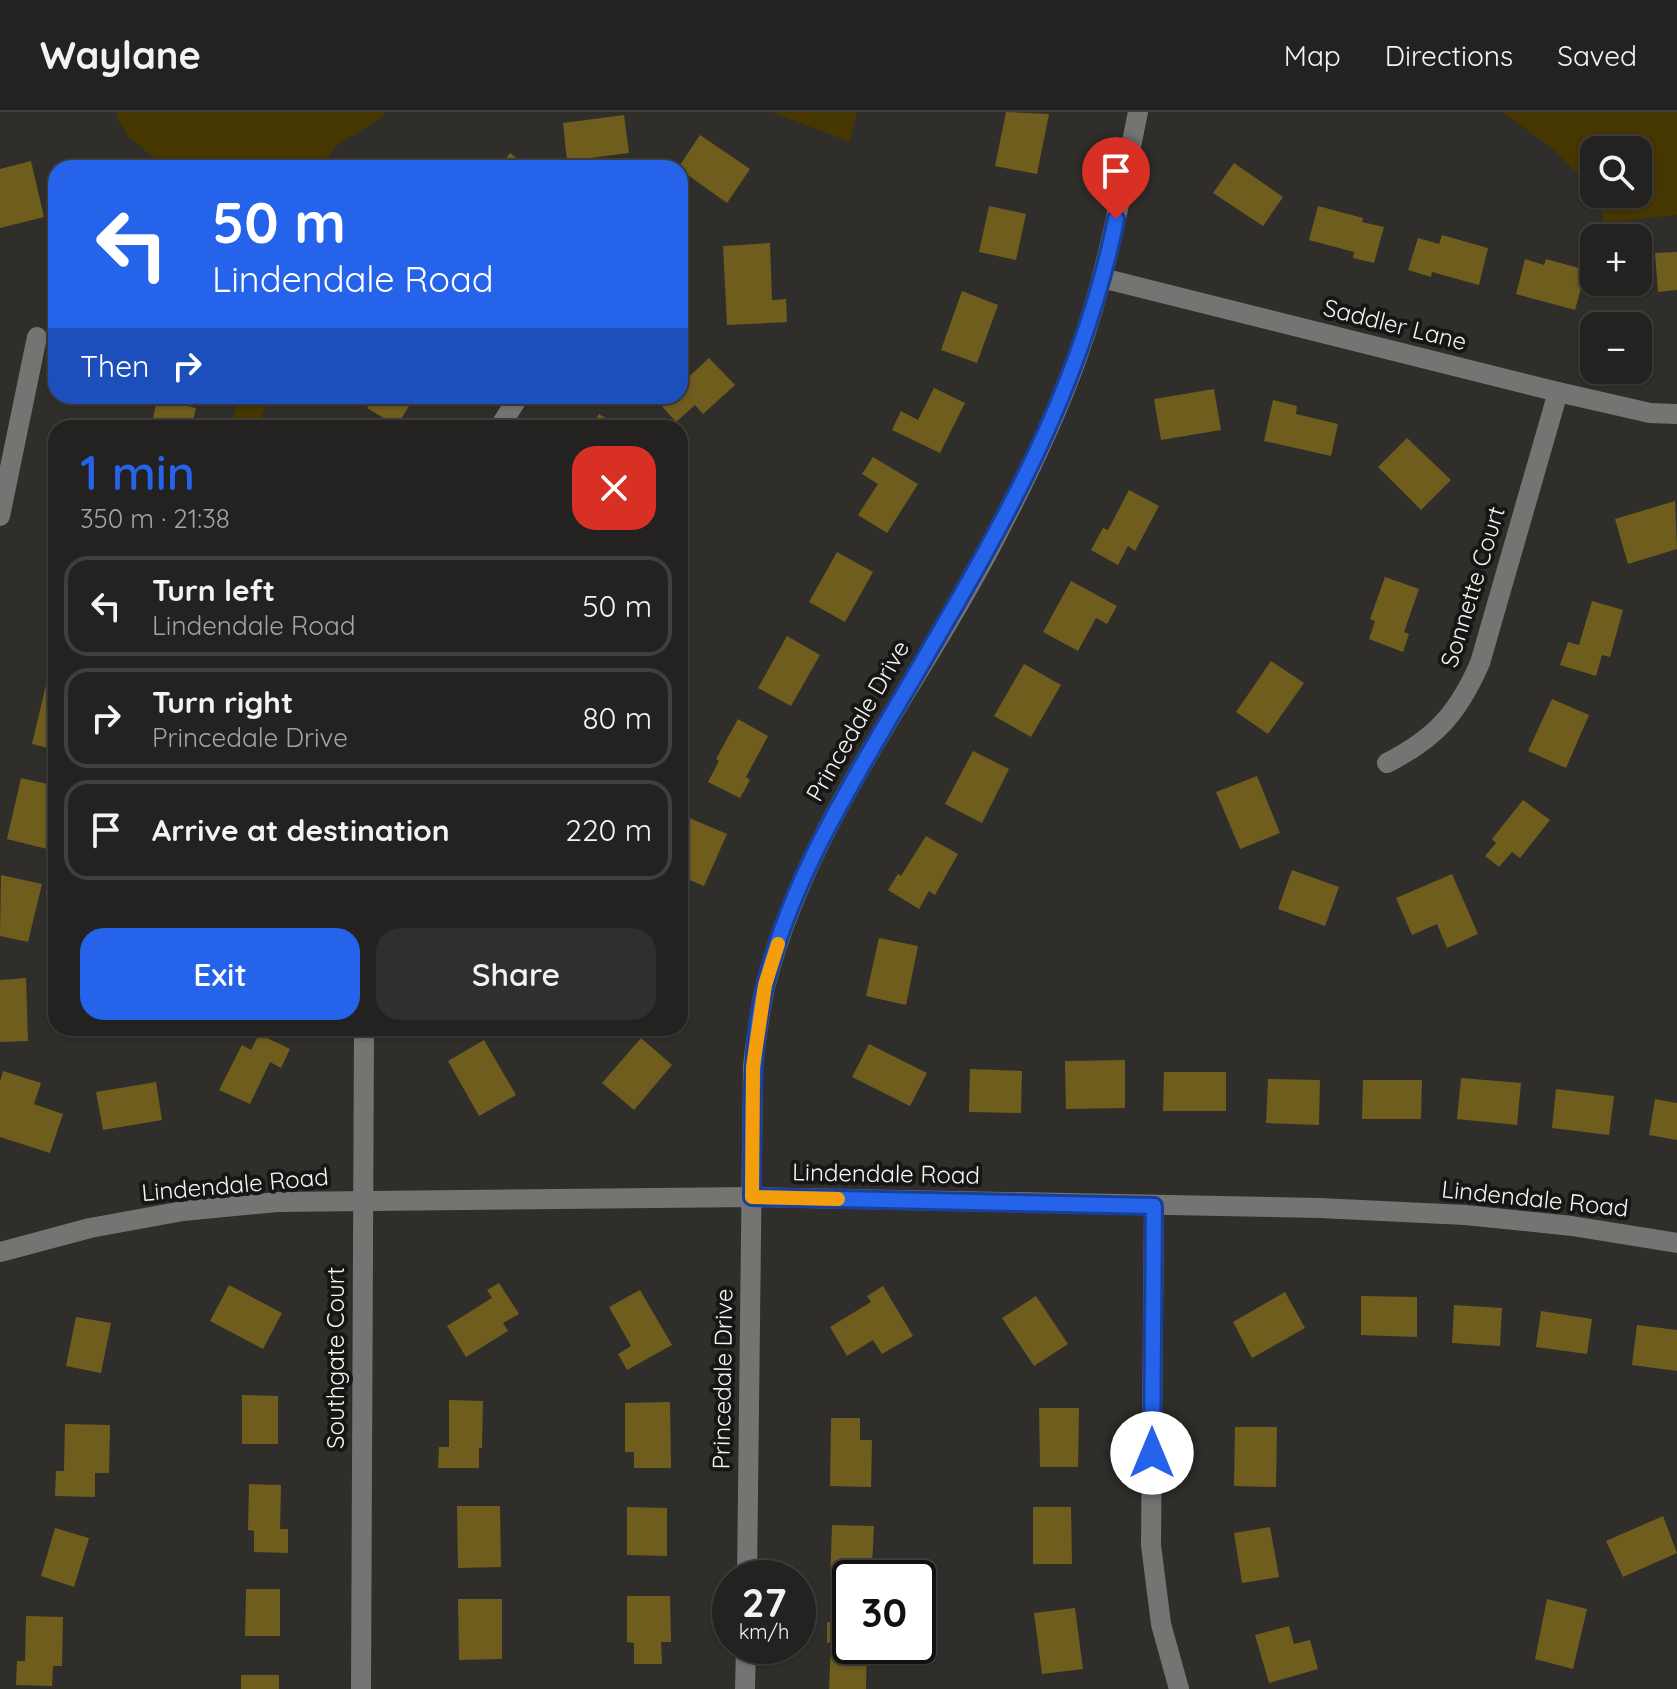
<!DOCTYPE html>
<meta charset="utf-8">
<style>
body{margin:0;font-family:Quicksand,sans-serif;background:#2f2f2d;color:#f1f3f6;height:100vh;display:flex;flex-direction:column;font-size:30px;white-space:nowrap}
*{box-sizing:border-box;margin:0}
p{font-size:26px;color:#a3a4a5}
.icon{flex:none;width:44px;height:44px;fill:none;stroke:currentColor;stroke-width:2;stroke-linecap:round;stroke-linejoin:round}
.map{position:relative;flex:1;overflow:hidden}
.sheet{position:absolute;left:48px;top:308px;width:640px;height:616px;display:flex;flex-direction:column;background:#232220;border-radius:24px;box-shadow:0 2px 6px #0004,0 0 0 2px #403f3e}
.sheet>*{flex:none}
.hud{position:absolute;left:48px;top:48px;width:640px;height:244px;border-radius:24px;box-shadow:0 2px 6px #0004,0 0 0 2px #403f3e;background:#2563eb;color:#fff;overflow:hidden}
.buttons{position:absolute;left:1580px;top:24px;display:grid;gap:16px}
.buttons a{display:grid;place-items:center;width:72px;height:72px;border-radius:16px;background:#232220;box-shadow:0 2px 6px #0004,0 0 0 2px #403f3e;font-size:40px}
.speed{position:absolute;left:712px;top:1448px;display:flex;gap:16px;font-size:40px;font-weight:700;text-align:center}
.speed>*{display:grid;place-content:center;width:104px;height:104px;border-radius:50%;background:#232220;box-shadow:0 2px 6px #0004,0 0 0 2px #403f3e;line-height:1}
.speed small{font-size:20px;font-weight:400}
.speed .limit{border:4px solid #111;border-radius:12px;background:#fff;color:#111}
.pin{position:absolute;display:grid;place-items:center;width:68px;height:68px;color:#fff;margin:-82px -34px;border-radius:50% 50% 50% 0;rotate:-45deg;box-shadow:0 0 8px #0007}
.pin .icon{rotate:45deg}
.me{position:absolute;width:88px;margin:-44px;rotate:0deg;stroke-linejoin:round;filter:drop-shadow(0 0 6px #0008)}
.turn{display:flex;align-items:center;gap:28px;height:168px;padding:0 32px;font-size:36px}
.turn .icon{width:104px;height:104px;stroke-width:2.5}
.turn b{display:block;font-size:56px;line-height:68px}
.then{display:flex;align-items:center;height:76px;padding:0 32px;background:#0003;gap:16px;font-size:30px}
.round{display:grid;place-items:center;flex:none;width:84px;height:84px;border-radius:24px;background:#2f2f2d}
.headline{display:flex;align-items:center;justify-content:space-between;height:136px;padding:0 32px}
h1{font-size:48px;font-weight:600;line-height:60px;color:#2563eb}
.action{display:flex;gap:16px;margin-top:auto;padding:16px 32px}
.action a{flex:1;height:92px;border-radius:24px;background:#2563eb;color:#fff;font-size:32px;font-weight:600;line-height:92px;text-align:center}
.action a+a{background:#2f2f2d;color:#f1f3f6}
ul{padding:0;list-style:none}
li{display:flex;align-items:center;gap:24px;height:100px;margin:0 16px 12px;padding:0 16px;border:4px solid #403f3e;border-radius:24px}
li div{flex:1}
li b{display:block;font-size:30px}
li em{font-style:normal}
header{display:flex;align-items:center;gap:48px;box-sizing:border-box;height:112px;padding:0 40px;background:#232220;border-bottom:2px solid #403f3e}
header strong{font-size:38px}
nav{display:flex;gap:44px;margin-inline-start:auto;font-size:28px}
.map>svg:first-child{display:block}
</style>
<header>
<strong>Waylane</strong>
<nav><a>Map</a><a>Directions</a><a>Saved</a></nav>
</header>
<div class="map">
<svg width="1677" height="1577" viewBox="0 0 1677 1577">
<rect width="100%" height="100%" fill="#2f2e2b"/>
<g fill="#463700">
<path d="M117,0H385L381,6L336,34L321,56H167L129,26L116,5Z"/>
<path d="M772,0H857L850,30Z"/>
<path d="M1502,0H1677V103L1604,111L1597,82H1638V38H1594V77L1548,33Z"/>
<path d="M240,284H269L257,316H229Z"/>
</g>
<g fill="#6f5d1e">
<path d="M1006,0L1049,2L1037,62L995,54Z"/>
<path d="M624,3L629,41L567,49L563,11Z"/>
<path d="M700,23L750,57L727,91L678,56Z"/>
<path d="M510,41L530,56H499Z"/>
<path d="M31,49L44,105L0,116V57Z"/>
<path d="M1234,51L1283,85L1263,114L1213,81Z"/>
<path d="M989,94L1026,102L1016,148L979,140Z"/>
<path d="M1318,94L1363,106L1362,110L1384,115L1374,151L1353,146L1354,140L1309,128Z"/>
<path d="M1442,123L1488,136L1479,173L1432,160L1431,165L1408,158L1418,126L1439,132Z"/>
<path d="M770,131L772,188L786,187L787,210L727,213L723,134Z"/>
<path d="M1677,140V178L1658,180L1655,141Z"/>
<path d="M1525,147L1544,153L1546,147L1586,158L1575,198L1516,182Z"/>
<path d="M962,179L998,193L977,251L941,238Z"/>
<path d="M709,246L735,273L703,302L695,293L676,310L653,284H680V273Z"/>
<path d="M934,276L965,291L940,341L892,318L901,299L918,308Z"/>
<path d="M1214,277L1221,318L1161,328L1154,287Z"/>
<path d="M375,284H407L403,290L409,294L397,314L367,296Z"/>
<path d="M157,287L196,296L191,316H151Z"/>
<path d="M1273,288L1297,294L1296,302L1338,312L1331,344L1264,329Z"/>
<path d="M599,302L621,316H591Z"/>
<path d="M1407,326L1451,368L1421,398L1378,355Z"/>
<path d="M873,345L918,372L887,421L858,403L878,372L862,362Z"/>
<path d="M1129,378L1159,394L1135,439L1128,434L1118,453L1091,438L1103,416L1108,418Z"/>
<path d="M1675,389L1677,437L1628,452L1615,407Z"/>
<path d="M837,440L873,460L845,510L809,490Z"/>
<path d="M1385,465L1419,477L1404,520L1409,522L1403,540L1369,527L1375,509L1370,507Z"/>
<path d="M1071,469L1117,494L1107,512L1096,506L1078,539L1043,520Z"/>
<path d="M1592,489L1623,498L1610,545L1602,543L1596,564L1560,553L1568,530L1579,533Z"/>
<path d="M787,524L820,543L791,594L758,576Z"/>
<path d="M1271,549L1304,571L1268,622L1236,600Z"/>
<path d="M1024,552L1061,573L1031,625L994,604Z"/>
<path d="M46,573L56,575V638L32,632Z"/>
<path d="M1552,587L1589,603L1566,656L1528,639Z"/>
<path d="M738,607L768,624L746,665L750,668L740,686L708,670L719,649L716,647Z"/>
<path d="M973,639L1009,657L982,711L945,692Z"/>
<path d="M1257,664L1280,721L1240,737L1216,680Z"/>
<path d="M21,666L56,674V701L47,737L7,727Z"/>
<path d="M1523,688L1550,708L1520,746L1512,740L1499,755L1485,744L1496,731L1492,727Z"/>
<path d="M687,705L727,722L704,774L680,764V723Z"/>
<path d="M926,724L958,742L935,783L929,779L919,797L888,778L898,762L901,764Z"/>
<path d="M1292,758L1339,775L1325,814L1278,797Z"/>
<path d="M1452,762L1478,822L1447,836L1437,812L1412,823L1396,786Z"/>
<path d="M1,763L42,772L28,830L0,824Z"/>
<path d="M680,809L690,811L681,846H680Z"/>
<path d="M879,826L918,834L906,893L866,884Z"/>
<path d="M26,866L28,929L0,930V868Z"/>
<path d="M259,922L290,937L281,956L270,950L250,992L219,978L242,933L251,938Z"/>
<path d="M641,926L672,953L634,998L602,971Z"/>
<path d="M484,928L516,983L479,1004L448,949Z"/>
<path d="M869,932L927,961L910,994L852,965Z"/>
<path d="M1125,948V996L1066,997L1065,949Z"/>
<path d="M970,957L1022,959L1021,1001L969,1000Z"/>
<path d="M3,959L41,971L34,992L63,1002L50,1041L0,1025V969Z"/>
<path d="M1164,960H1226V999H1163Z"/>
<path d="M1461,966L1521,971L1517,1013L1457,1007Z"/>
<path d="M1268,967L1320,968L1319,1013L1266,1011Z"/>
<path d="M1363,968H1422L1421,1007H1362Z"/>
<path d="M156,970L162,1008L103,1018L96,980Z"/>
<path d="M1556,977L1614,984L1609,1023L1552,1016Z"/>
<path d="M1655,987L1677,991V1028L1649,1023Z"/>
<path d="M499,1171L519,1202L503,1211L508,1219L466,1245L447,1214L492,1186L487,1178Z"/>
<path d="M229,1173L282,1201L263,1237L210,1209Z"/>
<path d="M883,1174L913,1224L882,1242L873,1228L847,1244L830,1215L871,1190L867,1184Z"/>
<path d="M640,1178L672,1233L627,1258L618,1242L631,1234L609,1195Z"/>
<path d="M1285,1180L1305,1216L1252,1246L1233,1210Z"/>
<path d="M1036,1184L1068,1232L1034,1254L1002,1206Z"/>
<path d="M1361,1184L1417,1185V1225L1361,1223Z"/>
<path d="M1454,1193L1502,1196L1500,1234L1452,1231Z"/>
<path d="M1541,1199L1592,1207L1587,1242L1536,1235Z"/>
<path d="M76,1205L111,1211L101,1261L66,1254Z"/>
<path d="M1637,1213L1677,1218V1259L1632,1253Z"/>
<path d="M242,1283L278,1284V1332H242Z"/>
<path d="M449,1288L483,1289L482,1336H479V1356H438L439,1335H449Z"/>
<path d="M670,1290L671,1356H634V1340H625V1291Z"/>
<path d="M1039,1296H1079L1078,1355H1040Z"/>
<path d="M831,1306H860V1328H872L871,1375L830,1374Z"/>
<path d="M65,1312L110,1313L109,1361H95V1385L55,1384L56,1359H64Z"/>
<path d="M1235,1315H1277L1276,1375L1234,1374Z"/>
<path d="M249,1372L281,1373L280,1417H288V1441L254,1440V1419L248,1418Z"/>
<path d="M457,1394H500L501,1455L458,1456Z"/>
<path d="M627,1395L667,1396V1444L627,1443Z"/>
<path d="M1033,1395H1071L1072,1452H1033Z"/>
<path d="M1663,1404L1677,1441L1623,1465L1606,1429Z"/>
<path d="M832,1413L874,1414L872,1454H887L886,1466H850V1471H830Z"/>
<path d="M1270,1415L1279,1465L1242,1471L1234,1421Z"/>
<path d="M55,1416L89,1426L74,1475L41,1464Z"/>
<path d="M246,1477H280V1524H245Z"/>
<path d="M627,1484H670L671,1530H661L662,1552H634V1531L627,1530Z"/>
<path d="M458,1487H502V1547L459,1548Z"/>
<path d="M1547,1487L1587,1497L1573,1557L1535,1547Z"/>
<path d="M1075,1496L1083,1557L1042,1562L1034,1501Z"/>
<path d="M26,1504L63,1505L62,1554H53L52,1574L16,1573L17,1549H25Z"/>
<path d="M827,1510L850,1511V1534H867L866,1577H829L831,1530L827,1531Z"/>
<path d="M1289,1514L1294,1532L1310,1528L1318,1557L1269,1571L1255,1523Z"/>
<rect x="241" y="1563" width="38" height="14"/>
</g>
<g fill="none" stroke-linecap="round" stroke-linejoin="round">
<g stroke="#747472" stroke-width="20">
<path d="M1102,166L1558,280L1650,301L1677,302"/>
<path d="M499,316L519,284"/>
<path d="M0,404L37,225"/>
<path d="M1387,651C1436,626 1458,601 1480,551L1558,280"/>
<path d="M1154,1094L1151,1433L1161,1512L1179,1577"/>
<path d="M0,1140L90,1116L183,1099L277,1090L752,1085L1320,1096L1465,1103L1572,1114L1677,1131"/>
<path d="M747,1466L753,955C756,927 759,899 766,871C810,704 923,569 1000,417C1029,361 1056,305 1077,246C1106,166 1121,83 1138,0"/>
<path d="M361,1577L364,916"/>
<path d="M745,1577L746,1534"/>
</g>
</g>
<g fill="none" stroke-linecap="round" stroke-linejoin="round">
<defs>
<path id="route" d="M1116,107C1080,285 995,426 905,580C850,674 791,767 765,874C749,943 753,1015 752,1085L1154,1094L1152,1341"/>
</defs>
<use href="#route" stroke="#184099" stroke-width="20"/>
<use href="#route" stroke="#2563eb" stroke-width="14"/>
<path stroke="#f59e0b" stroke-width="14" d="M778,832L765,873L753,955L752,1085L838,1087"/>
</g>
<g text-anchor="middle" stroke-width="8" stroke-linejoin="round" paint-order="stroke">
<g font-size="24" fill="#f6f5f3" stroke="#171615">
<text transform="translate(1395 213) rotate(14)" y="8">Saddler Lane</text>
<text transform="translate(1473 475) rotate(-73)" y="8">Sonnette Court</text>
<text transform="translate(858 609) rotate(-60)" y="8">Princedale Drive</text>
<text transform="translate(886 1062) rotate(1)" y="8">Lindendale Road</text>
<text transform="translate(235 1073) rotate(-5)" y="8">Lindendale Road</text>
<text transform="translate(1535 1087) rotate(6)" y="8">Lindendale Road</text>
<text transform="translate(336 1246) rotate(-90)" y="8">Southgate Court</text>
<text transform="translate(723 1267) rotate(-89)" y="8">Princedale Drive</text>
</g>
</g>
</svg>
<div class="buttons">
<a><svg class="icon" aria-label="search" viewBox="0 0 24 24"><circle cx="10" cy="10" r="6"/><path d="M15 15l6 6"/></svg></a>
<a>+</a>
<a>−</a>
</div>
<div class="speed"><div>27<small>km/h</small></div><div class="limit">30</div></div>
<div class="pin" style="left:1116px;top:107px;background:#d93025"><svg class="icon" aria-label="arrive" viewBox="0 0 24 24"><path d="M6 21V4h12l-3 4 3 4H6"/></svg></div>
<svg class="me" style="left:1152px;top:1341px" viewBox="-20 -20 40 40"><circle r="19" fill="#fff"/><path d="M0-13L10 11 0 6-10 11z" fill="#2563eb"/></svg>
<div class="hud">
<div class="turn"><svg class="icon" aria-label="left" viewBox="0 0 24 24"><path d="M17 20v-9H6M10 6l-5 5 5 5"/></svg><div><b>50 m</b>Lindendale Road</div></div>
<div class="then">Then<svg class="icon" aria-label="right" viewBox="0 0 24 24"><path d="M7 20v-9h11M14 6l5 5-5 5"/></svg></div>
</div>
<section class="sheet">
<div class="headline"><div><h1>1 min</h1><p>350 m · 21:38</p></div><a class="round" style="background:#d93025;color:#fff"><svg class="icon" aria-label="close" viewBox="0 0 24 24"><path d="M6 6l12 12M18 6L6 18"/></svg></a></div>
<ul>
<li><svg class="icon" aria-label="left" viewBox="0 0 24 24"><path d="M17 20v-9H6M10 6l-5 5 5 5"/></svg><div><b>Turn left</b><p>Lindendale Road</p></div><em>50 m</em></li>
<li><svg class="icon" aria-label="right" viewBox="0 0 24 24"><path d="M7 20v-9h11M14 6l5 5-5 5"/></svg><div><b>Turn right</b><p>Princedale Drive</p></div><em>80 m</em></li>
<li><svg class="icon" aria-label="arrive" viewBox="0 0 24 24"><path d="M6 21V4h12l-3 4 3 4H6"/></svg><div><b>Arrive at destination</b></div><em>220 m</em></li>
</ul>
<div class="action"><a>Exit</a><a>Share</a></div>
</section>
</div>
